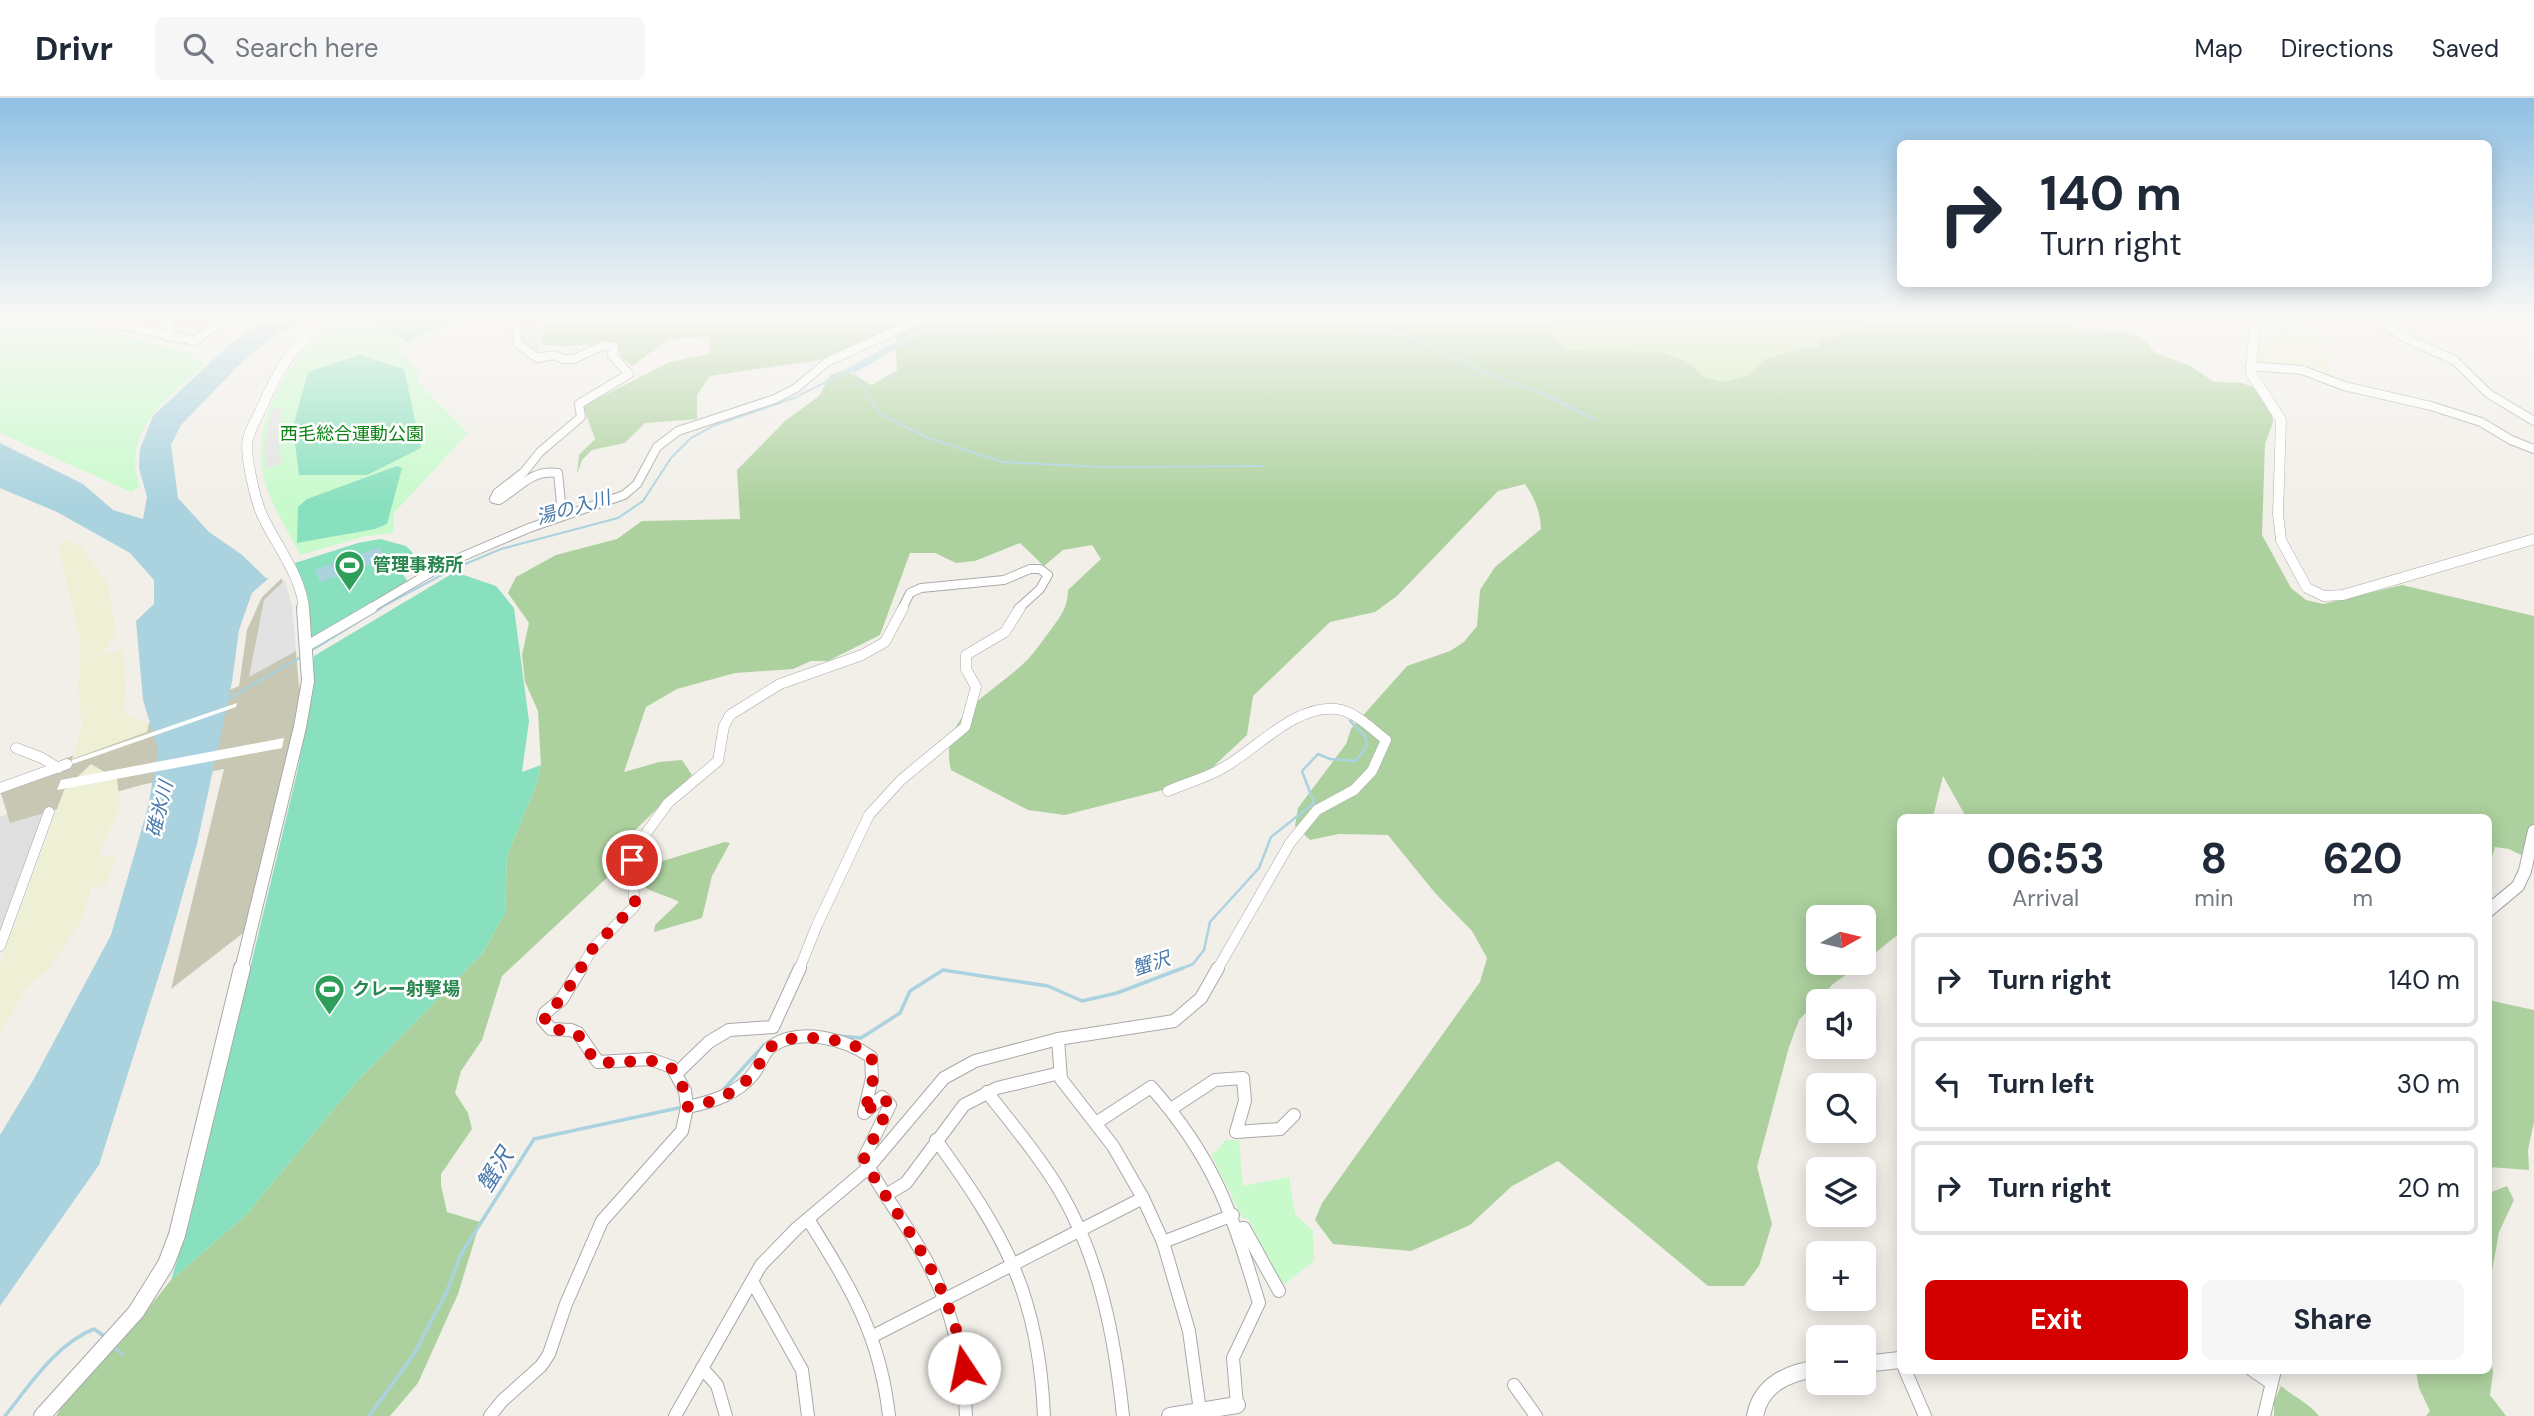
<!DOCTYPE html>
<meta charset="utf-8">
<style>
body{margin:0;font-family:"DM Sans","Noto Sans JP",sans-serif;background:#f6f6f7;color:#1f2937;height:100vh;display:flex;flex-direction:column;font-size:26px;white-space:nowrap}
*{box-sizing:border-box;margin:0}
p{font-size:23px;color:#747a83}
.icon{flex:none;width:38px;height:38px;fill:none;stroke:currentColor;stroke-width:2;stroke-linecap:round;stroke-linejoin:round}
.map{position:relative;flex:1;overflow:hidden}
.sheet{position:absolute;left:1897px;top:716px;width:595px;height:560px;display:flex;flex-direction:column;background:#fff;border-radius:10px;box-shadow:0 4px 18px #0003}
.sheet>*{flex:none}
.top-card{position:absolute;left:1897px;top:42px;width:595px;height:147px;border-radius:10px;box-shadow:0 4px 18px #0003;background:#fff;color:#1f2937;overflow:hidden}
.needle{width:46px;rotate:82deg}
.tools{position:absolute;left:1806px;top:807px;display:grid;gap:14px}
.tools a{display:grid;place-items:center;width:70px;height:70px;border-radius:10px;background:#fff;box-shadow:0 4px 18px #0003;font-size:35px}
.pin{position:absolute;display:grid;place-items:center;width:60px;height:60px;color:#fff;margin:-30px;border:4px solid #fff;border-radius:50%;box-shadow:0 2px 7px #0007}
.me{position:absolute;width:77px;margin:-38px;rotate:349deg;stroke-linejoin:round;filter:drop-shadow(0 0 5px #0008)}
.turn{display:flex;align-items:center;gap:24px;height:147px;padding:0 28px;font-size:32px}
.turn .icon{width:91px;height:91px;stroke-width:2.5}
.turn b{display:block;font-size:49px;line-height:60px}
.eta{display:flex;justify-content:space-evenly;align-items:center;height:119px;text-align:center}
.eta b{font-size:42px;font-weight:700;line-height:49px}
.primary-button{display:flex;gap:14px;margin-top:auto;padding:14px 28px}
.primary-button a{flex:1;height:80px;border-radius:10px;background:#d40000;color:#fff;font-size:28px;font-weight:700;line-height:80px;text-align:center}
.primary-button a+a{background:#f6f6f7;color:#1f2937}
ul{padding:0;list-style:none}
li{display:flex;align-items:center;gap:21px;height:94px;margin:0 14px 10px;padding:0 14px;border:4px solid #e0e1e3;border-radius:10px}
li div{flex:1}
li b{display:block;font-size:26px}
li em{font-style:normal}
header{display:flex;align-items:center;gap:42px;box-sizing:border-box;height:98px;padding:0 35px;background:#fff;border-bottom:2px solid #e0e1e3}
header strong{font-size:33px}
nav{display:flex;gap:38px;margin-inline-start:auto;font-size:24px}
.search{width:490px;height:63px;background:#f6f6f7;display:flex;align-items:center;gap:18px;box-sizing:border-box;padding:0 24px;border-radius:10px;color:#747a83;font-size:26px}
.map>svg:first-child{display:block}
</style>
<header>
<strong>Drivr</strong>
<div class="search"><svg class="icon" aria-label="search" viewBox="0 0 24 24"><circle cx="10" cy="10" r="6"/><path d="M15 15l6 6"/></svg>Search here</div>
<nav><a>Map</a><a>Directions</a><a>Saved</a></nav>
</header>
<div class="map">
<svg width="2534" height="1318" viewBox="0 0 2534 1318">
<rect width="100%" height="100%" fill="#f2efe9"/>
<g fill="#e0dfdf">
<path d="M86,220H220L194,240Z"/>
<path d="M516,220H544L537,258L519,246Z"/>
<path d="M52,698L0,842V719Z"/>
</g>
<path fill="#c7c7b4" d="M282,480L296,553L299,589L314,584L256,825L171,891L224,671L141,687L10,725L0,692L55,665L239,588L247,532L262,499Z"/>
<g fill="#eef0d5">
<path d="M2258,221L2327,237L2330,278L2299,267L2255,264Z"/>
<path d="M67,443L82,450L108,486L116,534L102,557L123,553L126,594L123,615L149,625L147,634L72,661L82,629L78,588L81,547L58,446Z"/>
<path d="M91,666L117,681L120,708L98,759L115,758L105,788L91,790L81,823L50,869L26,890L0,936V867L64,692Z"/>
</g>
<path fill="#cdebb0" d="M1543,220H1867L1858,232L1819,243L1818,251L1805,250L1766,259L1747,278L1722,284L1702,279L1692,266L1661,254L1568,252L1557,244L1547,227L1548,222Z"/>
<g fill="#add19e">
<path d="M546,220H905L864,249L819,262L710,278L697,297V321L645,325L625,345L592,352L582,362L577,376L579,357L595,341L583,308L670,264L709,256L710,238L668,242L632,268L621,259L617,245L567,248L541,247Z"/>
<path d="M928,220H1492L1497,224C1521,221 1533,217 1555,226L1548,228L1557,244L1568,252L1661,254L1692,266L1703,279L1723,284L1747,278L1766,260L1805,250H1818L1819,243L1858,232L1867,220H2057L2076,231L2134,235L2146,243L2155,255L2189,267L2214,284L2242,285L2256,290L2271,312L2273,324L2265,346L2262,437L2291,490L2306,502L2323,506L2402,487L2534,518V725L2529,733L2523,758L2509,751L2495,749L2489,769L2488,719H1966L1943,678L1933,719H1900V835L1864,864V819H1818V864H1864L1833,886L1799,922L1789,949L1757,1069L1772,1126L1759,1168L1744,1188H1708L1558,1063L1512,1088L1470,1127L1411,1153L1333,1146L1315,1122L1322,1105L1480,884L1487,860L1472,833L1435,795L1388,737L1339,736L1310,742L1295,728L1298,710L1346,646L1351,631L1407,568L1450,553L1464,544L1477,528L1480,492L1495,469L1541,431C1540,412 1535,401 1525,386L1498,393L1397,498L1375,514L1330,524L1253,598L1247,637L1198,683L1065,717L1028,712L951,672C937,616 997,594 1029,560C1037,551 1044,540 1052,530C1061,518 1068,508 1068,492L1101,461L1092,447L1063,452L1044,468L1020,445L975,463L956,465L935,455H910L880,537L828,563H811L793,571L735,575L677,591L646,609L624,674L659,664L682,662L692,677L631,736L613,774L502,878L482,942L461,973L455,995L468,1015L472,1031L441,1076V1087L447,1114L480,1124L458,1196L418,1285L390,1318H56L76,1287L143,1217L171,1182L246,1117L358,982L482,856L505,815L507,758L536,687L541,667L538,613L525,584L522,557L529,525L508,495L516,479L556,457L617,441L642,423L740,421L737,372L785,323L819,298L830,277L845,272L872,287L897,272L895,245L898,235Z"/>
<path d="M725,744L730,745L712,778L702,820L654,834L655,827L679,804C659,793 642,796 633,772Z"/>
<path d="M2488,902L2534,912V1024L2528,1052L2529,1072L2489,1069Z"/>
<path d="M2507,1088L2514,1102L2499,1134L2492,1173L2489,1174V1095Z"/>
<path d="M2489,1248L2493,1274L2490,1297L2506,1318H2426L2430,1313L2419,1290L2416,1273L2488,1272Z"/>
<path d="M2281,1288C2294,1299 2308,1304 2319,1318H2274V1304Z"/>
</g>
<g fill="#c8facc">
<path d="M0,220H60L192,256L191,259L207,266C169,298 120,332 140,389L131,394L0,335Z"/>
<path d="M337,220H462L398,252L421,275L417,283L468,335L394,415L393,435L366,438L300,457C288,433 273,410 265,384C247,321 292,259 337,220Z"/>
<path d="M1225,1042H1239L1243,1088L1289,1079L1295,1116L1313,1133L1314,1163L1282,1188L1247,1119L1243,1121L1211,1056L1217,1053Z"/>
</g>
<g fill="#88e0be">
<path d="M373,220H455L406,244Z"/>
<path d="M359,257L404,271L421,350L367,377H299L293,329L308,274Z"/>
<path d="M397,368L402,370L387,426L375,431L297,445L298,409L307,401Z"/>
<path d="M380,441L406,448L413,455L397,466L409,486L312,540L308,501L295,465L358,445Z"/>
<path d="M455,474L496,488L514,510L529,623L522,674L541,667L536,687L507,758L505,815L482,856L358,982L246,1117L171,1182L188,1129L297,675L310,608L314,558Z"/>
</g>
<g fill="#e2e2e2">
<path d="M282,310L278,337L281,366L266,370L264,349L272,312Z"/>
<path d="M285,482L292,508L296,553L249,579L264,502Z"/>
</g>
<g fill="#aad3df">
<path d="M265,220H306L294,229L279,234L245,261L181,327L171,347L178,400L209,434L241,456L266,480H269L252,495L239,532L232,584L197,746L167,852L99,1067L0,1208V1037L35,979L111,837L148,709L158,652L143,602L136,523L154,506V482L130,455L57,414L0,390V345L83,386L113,412L143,421L147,399L139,370L140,351L153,318L230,246Z"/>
<path d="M380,449L385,461L320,484L315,472Z"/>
</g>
<g fill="#fff">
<path d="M237,605L236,609L67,668L69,663Z"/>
<path d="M284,640L282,650L57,692L61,682Z"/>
</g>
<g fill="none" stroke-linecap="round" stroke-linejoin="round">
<g stroke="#aad3df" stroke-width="2">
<path d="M1329,220L1416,240L1483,274L1539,294L1595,322"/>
<path d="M378,511L451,472L501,451L618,420L643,403L671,360L691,340L713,328L794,300L852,271L880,316L928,340L1003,364L1105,369L1262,368"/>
</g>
<g stroke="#aad3df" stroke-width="2.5">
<path d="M309,554L381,510"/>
<path d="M228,601L301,559"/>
<path d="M1178,872L1193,866L1204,852L1210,824L1259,770L1271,739L1314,705L1302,673L1318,656L1330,661L1356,663L1367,648L1365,638L1350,623"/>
</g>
<g stroke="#aad3df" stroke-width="3.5">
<path d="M839,938L861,940L900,915L910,893L943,872L1048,888L1082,903L1117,895L1183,870"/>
<path d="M724,991L764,947"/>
<path d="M115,1250L122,1256"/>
<path d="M5,1318C29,1288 57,1245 94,1231L104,1238"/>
<path d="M369,1318L414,1256L447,1193L461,1156L534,1041L683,1009"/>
</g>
<path fill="#aad3df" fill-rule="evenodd" d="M1002,220H1020C994,239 963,226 935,233C912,238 878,262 856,274H848L846,271L923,229L951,223L981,226Z"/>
<defs>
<g id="minor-far2">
<path d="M113,220L112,225L195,243L224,220"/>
<path d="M515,220L518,246L537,260L555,257L563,261H574L604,247L614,249L612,257L629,276L579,306L581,319L540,354L524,374L497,395L494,401L499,402C519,390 532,371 558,375L561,405L552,421"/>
<path d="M2375,220L2401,238L2454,262L2489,296L2534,323"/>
<path d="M168,239L170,220"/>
<path d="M2250,268L2302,272L2344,288L2431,308L2481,324L2511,342L2534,351"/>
<path d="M369,511L445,466L529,430L624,397L637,386L657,349L678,333L775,301L796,290L827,264L923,220"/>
<path d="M902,511L910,495L921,490L1004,482L1030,471H1040L1048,477L1040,491L1018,511"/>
</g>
<g id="minor-far1">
<path d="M307,548L372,510"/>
<path d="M16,650L42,660L58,670"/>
<path d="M0,690L67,666"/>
<path d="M1168,693C1186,685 1206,680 1223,670C1257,651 1294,607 1336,611C1355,613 1372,631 1386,642L1372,673L1354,692L1317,712L1290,745L1217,872"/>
<path d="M0,848L49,714"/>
<path d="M580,872L593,850L635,808L631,769L642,741L668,705L718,663L724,628L730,617L780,586L862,557L885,544L903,510"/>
<path d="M799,872L817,827L869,717L901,682L965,629L976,589L966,571V557L1005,534L1020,510"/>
</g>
<g id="minor">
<path d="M1058,941L1061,981L1113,1048L1143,1100L1163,1144L1189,1233L1200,1313"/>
<path d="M677,975L709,944L729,932L773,929L800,870"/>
<path d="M987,994C1012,1026 1039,1058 1060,1093C1100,1161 1115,1241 1123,1318"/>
<path d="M687,1009C712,1004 738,996 754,975C761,966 763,954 772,948C800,929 846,941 871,959L872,980L864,1015L882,999L890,1007L864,1060C879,1091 901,1118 918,1148C950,1200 964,1257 966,1318"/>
<path d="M1171,1011L1215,982L1243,980L1245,1003L1236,1034L1280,1031L1294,1017"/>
<path d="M1096,1025L1151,989C1215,1061 1232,1115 1259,1205L1233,1260L1237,1307"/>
<path d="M936,1042C1005,1137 1039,1197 1044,1318"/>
<path d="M886,1097L906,1085L964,1007L997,990L1060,975"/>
<path d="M808,1121C850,1189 880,1236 889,1318"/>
<path d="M1237,1131L1244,1130L1279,1193"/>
<path d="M1163,1144L1233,1117"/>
<path d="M752,1183L802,1272L808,1318"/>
<path d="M875,1237L1143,1100"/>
<path d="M702,1270L717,1287L726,1318"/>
<path d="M1905,1272L1925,1318"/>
<path d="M2252,1272L2271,1285"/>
<path d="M1514,1287L1536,1318"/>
<path d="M490,1318L502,1303L541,1268L549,1256L566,1206L602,1123L682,1033L687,1009L685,993L672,969L650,961L598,964L578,935L571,932L551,931L543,922L545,915L562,901L581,870"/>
<path d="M675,1318L761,1167L797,1130L868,1070L944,980L975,963L1058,941L1174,923L1201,900L1218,870"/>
<path d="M2264,1318L2275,1272"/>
</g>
<g id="tertiary-far2">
<path d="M2255,220L2251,275L2281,322L2278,416L2281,442L2307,490L2324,498L2343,497L2534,441"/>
<path d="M304,511C301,477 277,449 263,419C256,405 244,355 248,341C250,331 257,320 261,311C278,272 294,244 331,220"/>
</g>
<g id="tertiary-far1">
<path d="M2488,813L2518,788L2525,773L2534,733"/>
<path d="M241,872L300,629L308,583L303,510"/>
</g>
<g id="tertiary">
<path d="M1864,1266L1900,1262"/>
<path d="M42,1318L136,1214L166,1166L177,1137L242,870"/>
<path d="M1170,1318L1237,1307"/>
<path d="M1755,1318C1761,1286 1788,1275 1818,1270"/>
</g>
</defs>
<use href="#minor-far2" stroke="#a9a9a9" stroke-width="10"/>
<use href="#minor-far1" stroke="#a9a9a9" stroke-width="11"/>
<use href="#minor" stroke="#a9a9a9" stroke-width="14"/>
<use href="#tertiary-far2" stroke="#a9a9a9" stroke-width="11"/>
<use href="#tertiary-far1" stroke="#a9a9a9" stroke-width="14"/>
<use href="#tertiary" stroke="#a9a9a9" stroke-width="18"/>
<use href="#minor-far2" stroke="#fff" stroke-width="8"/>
<use href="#minor-far1" stroke="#fff" stroke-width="10"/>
<use href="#minor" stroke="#fff" stroke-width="12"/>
<use href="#tertiary-far2" stroke="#fff" stroke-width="10"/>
<use href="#tertiary-far1" stroke="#fff" stroke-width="12"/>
<use href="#tertiary" stroke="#fff" stroke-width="16"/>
</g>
<linearGradient id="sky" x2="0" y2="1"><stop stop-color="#8fc0e4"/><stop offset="0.54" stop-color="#f9f8f5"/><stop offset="1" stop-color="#f9f8f5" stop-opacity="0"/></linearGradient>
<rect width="2534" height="405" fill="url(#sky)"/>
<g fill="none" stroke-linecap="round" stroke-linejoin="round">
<path stroke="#d40000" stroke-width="12" stroke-dasharray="0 21.6" d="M632,762L628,782L635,798V807L593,850L562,901L545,915V927C556,936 568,929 578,936L585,950L598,964C645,968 678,944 687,1009C712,1005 737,996 753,975C763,964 765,948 781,943C800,936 863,940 872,962C877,978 868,1000 864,1016L882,999L890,1007L864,1060C873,1080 886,1098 898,1116C929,1164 957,1212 964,1270"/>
</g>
<defs>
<symbol id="stadium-pin" viewBox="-11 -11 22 30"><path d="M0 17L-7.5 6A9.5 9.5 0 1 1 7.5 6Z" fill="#2e9e5b" stroke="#fff"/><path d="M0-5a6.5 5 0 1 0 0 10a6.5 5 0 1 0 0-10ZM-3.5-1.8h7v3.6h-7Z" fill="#fff"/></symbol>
</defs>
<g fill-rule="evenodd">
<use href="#stadium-pin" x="332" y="450" width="35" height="47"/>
<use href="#stadium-pin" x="312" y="874" width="35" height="47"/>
</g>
<g text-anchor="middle" stroke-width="5" stroke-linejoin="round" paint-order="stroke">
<g font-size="18" fill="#0c8416" stroke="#fff">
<text x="352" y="342">西毛総合運動公園</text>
</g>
<g font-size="18" font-weight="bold" fill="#27864d" stroke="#fff" text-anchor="start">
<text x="373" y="473">管理事務所</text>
<text x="352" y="897">クレー射撃場</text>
</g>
<g font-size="19" font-style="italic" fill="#4a7aab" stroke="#fff">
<text transform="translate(573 409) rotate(-16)" y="7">湯の入川</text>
<text transform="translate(159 711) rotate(-76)" y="7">碓氷川</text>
<text transform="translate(1151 865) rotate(-18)" y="7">蟹沢</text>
</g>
<g font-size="23" font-style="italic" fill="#4a7aab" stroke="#fff">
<text transform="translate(495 1072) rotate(-58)" y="8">蟹沢</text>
</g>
</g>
</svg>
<div class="tools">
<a><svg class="needle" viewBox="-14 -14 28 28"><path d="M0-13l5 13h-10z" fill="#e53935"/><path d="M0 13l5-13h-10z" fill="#747a83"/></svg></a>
<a><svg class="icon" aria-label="sound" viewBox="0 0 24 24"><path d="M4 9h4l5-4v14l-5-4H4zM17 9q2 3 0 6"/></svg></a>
<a><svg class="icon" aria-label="search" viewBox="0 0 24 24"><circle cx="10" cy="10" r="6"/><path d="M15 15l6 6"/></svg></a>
<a><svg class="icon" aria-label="layers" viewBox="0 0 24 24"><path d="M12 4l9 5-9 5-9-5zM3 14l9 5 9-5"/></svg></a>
<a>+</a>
<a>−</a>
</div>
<div class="pin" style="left:632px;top:762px;background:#d93025"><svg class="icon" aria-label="arrive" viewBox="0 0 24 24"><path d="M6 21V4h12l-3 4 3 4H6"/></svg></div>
<svg class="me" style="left:964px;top:1270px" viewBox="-20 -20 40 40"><circle r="19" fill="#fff"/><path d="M0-13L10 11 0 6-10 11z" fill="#d40000"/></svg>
<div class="top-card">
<div class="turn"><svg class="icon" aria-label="right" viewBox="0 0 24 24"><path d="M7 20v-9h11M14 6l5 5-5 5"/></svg><div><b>140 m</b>Turn right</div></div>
</div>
<section class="sheet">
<div class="eta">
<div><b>06:53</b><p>Arrival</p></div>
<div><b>8</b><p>min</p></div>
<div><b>620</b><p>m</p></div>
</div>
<ul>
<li><svg class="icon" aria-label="right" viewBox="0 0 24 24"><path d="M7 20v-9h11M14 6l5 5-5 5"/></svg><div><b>Turn right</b></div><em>140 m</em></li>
<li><svg class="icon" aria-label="left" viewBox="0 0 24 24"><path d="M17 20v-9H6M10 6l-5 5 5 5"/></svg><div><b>Turn left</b></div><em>30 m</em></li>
<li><svg class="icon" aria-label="right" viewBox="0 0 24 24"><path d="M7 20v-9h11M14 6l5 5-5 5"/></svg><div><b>Turn right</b></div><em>20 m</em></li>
</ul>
<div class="primary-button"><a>Exit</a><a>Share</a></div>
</section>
</div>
